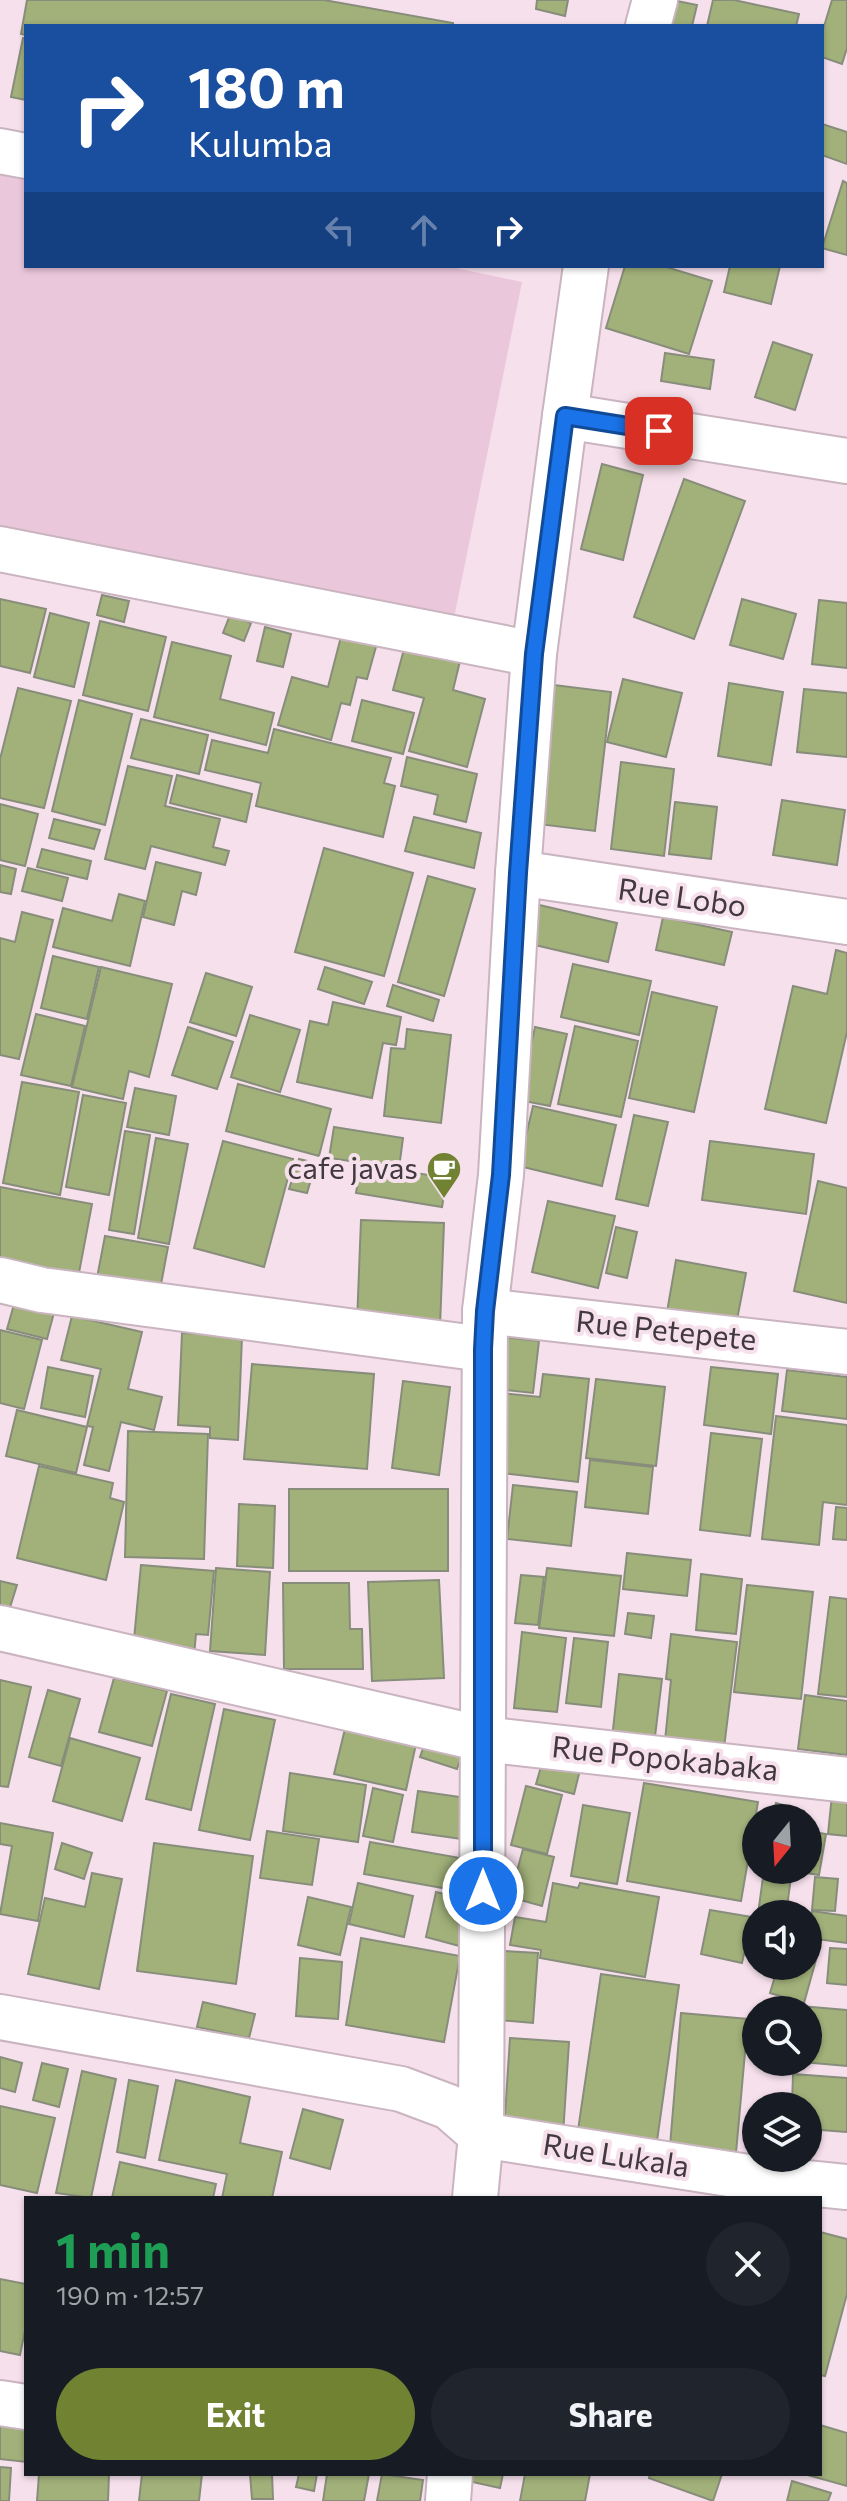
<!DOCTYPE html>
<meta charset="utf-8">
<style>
body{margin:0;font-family:Commissioner,sans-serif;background:#20242c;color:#f1f3f6;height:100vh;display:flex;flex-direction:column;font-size:30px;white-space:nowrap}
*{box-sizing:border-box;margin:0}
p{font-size:26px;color:#9ea1a6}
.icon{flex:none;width:44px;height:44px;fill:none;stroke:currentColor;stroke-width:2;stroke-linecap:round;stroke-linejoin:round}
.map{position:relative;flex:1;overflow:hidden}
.side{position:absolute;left:24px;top:2196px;width:798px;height:280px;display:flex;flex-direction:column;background:#171b24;border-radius:0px;box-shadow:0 2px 6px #0004}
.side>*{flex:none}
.banner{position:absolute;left:24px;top:24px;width:800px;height:244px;border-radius:0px;box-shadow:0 2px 6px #0004;background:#1a4fa0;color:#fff;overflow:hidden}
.needle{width:52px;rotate:198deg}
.tools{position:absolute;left:742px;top:1804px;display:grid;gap:16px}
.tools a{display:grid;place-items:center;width:80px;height:80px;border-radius:50%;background:#171b24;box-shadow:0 2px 6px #0004;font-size:40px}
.pin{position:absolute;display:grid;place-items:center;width:68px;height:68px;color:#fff;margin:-34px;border-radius:16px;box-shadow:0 4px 12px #0006}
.me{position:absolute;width:88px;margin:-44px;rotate:0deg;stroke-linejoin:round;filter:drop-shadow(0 0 6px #0008)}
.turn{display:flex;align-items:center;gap:28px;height:168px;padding:0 32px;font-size:36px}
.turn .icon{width:104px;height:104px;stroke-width:2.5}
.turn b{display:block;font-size:56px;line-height:68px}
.lanes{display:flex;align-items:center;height:76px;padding:0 32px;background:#0003;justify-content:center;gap:40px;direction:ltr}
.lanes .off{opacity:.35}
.round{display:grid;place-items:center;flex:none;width:84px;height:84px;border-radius:42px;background:#20242c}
.headline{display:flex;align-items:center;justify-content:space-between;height:136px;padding:0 32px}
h1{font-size:48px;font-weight:700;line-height:60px;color:#1e9e55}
.cta{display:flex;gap:16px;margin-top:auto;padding:16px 32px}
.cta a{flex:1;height:92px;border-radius:48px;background:#718232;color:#fff;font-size:32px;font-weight:700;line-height:92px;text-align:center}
.cta a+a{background:#20242c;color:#f1f3f6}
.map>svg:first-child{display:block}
</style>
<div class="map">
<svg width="847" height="2501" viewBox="0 0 847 2501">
<rect width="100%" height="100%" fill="#f6e0ec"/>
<path fill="#ebc7db" d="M0,173L26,179V266H446L522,282L453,623L0,529Z"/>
<g fill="#a2b17a" stroke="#878d7a" stroke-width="2">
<path d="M27,0H324L453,23V26H26V35L21,34Z"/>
<path d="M537,0H568L565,16L536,9Z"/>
<path d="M672,0L697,5L692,26H658Z"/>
<path d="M713,0H734L799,14L796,26H707Z"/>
<path d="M832,0H847V48L842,64L822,57V33Z"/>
<path d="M23,38H26V100L11,97Z"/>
<path d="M822,124L847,132V164L822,155Z"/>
<path d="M843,181L847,183V255L822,248Z"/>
<path d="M625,266H663L712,281L689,354L606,328Z"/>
<path d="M730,266H780L771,304L724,292Z"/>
<path d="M773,342L812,355L795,410L755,397Z"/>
<path d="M665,353L714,360L710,389L661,381Z"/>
<path d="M602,464L643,475L623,560L581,549Z"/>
<path d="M684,479L745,501L694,639L634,617Z"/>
<path d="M102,595L129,601L124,622L97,615Z"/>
<path d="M0,599L46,609L30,673L0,666Z"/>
<path d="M742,599L796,614L783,659L730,645Z"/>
<path d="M819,600L847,603V668L812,664Z"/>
<path d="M50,613L89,623L74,687L34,677Z"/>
<path d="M230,615L251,623L244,641L223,633Z"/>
<path d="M100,621L166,637L148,711L83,695Z"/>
<path d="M344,625L379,636L367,679L357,677L350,705L341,703L331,740L278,725L292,677L328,687Z"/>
<path d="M265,627L291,634L283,667L257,661Z"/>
<path d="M407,638L462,653L453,690L485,699L467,767L409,751L424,698L393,690Z"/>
<path d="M172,642L231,656L220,699L274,713L266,745L154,717Z"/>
<path d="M623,679L682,693L666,757L607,742Z"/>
<path d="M729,683L783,692L771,765L718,756Z"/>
<path d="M554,685L611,692L595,831L538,824Z"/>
<path d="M18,688L71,701L44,808L0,798V759Z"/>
<path d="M804,689L847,693V757L797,752Z"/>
<path d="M79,700L132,714L105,825L52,811Z"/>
<path d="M362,700L414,713L403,754L352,741Z"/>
<path d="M141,719L208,735L199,774L131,758Z"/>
<path d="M274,729L391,758L384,783L395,786L383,837L256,806L261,783L205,770L212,740L268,753Z"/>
<path d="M407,757L477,774L466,822L434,814L438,795L401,786Z"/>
<path d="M621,762L674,769L664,856L611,849Z"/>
<path d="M128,766L172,776L165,806L220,819L213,847L229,851L225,865L151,846L145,869L105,859Z"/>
<path d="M177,775L252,794L246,822L170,803Z"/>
<path d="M782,800L845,810L837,865L773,855Z"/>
<path d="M675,802L717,807L711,859L669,854Z"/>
<path d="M0,804L38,814L25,866L0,860Z"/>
<path d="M414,817L481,833L474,868L405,851Z"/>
<path d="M54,819L100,830L94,849L49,838Z"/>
<path d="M324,848L413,873L384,976L295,952Z"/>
<path d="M42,849L91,861L87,879L37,867Z"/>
<path d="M156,862L201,873L196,895L182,891L174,925L143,917Z"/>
<path d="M0,865L16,869L11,894L0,892Z"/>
<path d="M28,868L68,878L62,901L22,891Z"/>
<path d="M428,876L475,889L444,996L398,982Z"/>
<path d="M119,894L145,901L130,966L53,947L63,908L112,921Z"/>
<path d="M535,904L617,923L608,962L526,943Z"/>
<path d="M22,912L53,920L19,1059L0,1055V938L15,942Z"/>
<path d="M663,917L732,932L724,965L656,950Z"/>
<path d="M836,950L847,953V1032L826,1123L765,1109L793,986L827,994Z"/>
<path d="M53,956L99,967L87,1019L41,1008Z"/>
<path d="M573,964L651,981L639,1035L561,1017Z"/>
<path d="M101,967L172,984L149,1077L129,1071L123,1099L72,1087Z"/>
<path d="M325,967L372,982L364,1004L318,989Z"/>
<path d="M206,973L252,987L236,1036L190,1022Z"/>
<path d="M393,985L439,1000L433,1021L387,1006Z"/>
<path d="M652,992L717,1007L694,1112L629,1098Z"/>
<path d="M333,1002L401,1017L396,1045L383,1043L372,1098L297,1082L310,1021L328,1025Z"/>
<path d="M36,1014L85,1026L71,1086L21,1075Z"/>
<path d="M250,1015L300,1030L280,1092L231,1077Z"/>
<path d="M575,1026L638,1041L621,1117L558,1104Z"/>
<path d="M188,1027L233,1042L217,1089L172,1075Z"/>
<path d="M535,1027L567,1034L550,1106L519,1100Z"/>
<path d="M407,1029L451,1035L441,1123L384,1116L391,1048L405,1049Z"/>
<path d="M22,1082L79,1092L60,1195L3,1183Z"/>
<path d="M238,1084L331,1109L319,1156L226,1131Z"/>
<path d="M135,1088L176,1096L169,1135L127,1127Z"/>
<path d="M83,1095L126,1103L109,1195L66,1187Z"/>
<path d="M533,1106L616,1125L602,1186L519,1166Z"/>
<path d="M634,1115L668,1122L648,1206L616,1199Z"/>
<path d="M334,1127L403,1138L399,1168L329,1158Z"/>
<path d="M125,1131L150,1135L134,1234L109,1230Z"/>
<path d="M156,1138L188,1144L169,1244L138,1238Z"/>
<path d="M223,1141L293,1159L264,1267L194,1248Z"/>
<path d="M710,1141L814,1154L806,1214L702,1200Z"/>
<path d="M299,1159L316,1163L307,1193L289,1189Z"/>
<path d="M361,1164L447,1178L442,1207L356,1193Z"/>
<path d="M818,1181L847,1188V1303L794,1291Z"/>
<path d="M0,1187L92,1204L78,1278L0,1264Z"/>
<path d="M548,1201L615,1216L598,1288L532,1272Z"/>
<path d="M361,1220L444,1223L440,1326L357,1323Z"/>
<path d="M616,1227L637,1232L627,1278L606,1273Z"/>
<path d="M105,1236L168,1247L159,1295L96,1283Z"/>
<path d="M676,1260L746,1273L736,1325L667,1312Z"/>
<path d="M17,1294L56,1305L47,1339L7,1329Z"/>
<path d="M72,1316L142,1332L128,1389L162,1397L154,1430L121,1422L109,1471L84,1465L93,1427L87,1426L101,1369L61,1360Z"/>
<path d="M0,1330L42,1340L24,1409L0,1403Z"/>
<path d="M182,1333L242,1336L238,1440L210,1438V1427L178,1425Z"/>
<path d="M503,1337L539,1341L533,1393L497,1389Z"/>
<path d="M252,1364L374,1374L367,1469L244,1459Z"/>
<path d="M48,1367L93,1376L85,1417L41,1408Z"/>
<path d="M711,1367L778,1374L771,1434L704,1425Z"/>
<path d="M787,1370L847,1377V1419L782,1411Z"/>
<path d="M543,1374L589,1379L578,1482L492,1472L500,1393L540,1397Z"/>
<path d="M596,1379L665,1387L656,1466L586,1458Z"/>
<path d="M403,1381L450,1387L439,1475L392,1468Z"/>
<path d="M17,1410L87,1427L76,1473L6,1456Z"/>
<path d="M776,1416L847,1425V1505L823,1502L819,1545L762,1539Z"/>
<path d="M128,1431L208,1434L204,1559L125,1557Z"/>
<path d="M711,1433L762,1439L750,1536L700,1530Z"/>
<path d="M590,1460L653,1467L648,1514L585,1507Z"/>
<path d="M39,1466L113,1483L110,1498L124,1502L106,1580L17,1558Z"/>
<path d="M513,1485L577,1492L571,1546L507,1539Z"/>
<rect x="289" y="1489" width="159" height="82"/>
<path d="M239,1504L275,1506L273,1568L237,1566Z"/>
<path d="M836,1507L847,1508V1540L833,1539Z"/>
<path d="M627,1553L691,1560L687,1596L623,1589Z"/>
<path d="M141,1565L214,1571L208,1635L196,1634L194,1655L133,1650Z"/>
<path d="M216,1568L270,1572L265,1655L210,1651Z"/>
<path d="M547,1568L621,1576L614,1636L539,1628Z"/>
<path d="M701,1574L742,1579L736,1634L696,1630Z"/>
<path d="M521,1575L544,1577L538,1625L515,1623Z"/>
<path d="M439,1580L444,1678L372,1681L368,1582Z"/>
<path d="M0,1581L17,1585L6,1620L0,1618Z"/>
<path d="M283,1583H349L350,1629H362L363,1669H284Z"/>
<path d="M747,1585L813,1592L801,1699L734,1692Z"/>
<path d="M830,1597L847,1599V1697L818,1694Z"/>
<path d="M628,1613L654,1616L651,1638L625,1634Z"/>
<path d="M522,1632L566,1638L557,1712L514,1708Z"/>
<path d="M671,1634L737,1642L724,1748L665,1741L671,1680L666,1679Z"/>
<path d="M574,1638L608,1642L601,1707L566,1703Z"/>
<path d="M619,1674L662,1679L653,1753L611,1748Z"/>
<path d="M114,1678L167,1691L152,1746L99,1732Z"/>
<path d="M0,1680L31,1687L8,1787L0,1786Z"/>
<path d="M48,1690L80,1699L61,1766L29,1757Z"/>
<path d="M171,1694L215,1704L191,1810L146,1799Z"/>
<path d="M805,1695L847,1701V1755L798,1749Z"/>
<path d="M224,1709L275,1720L250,1840L199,1830Z"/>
<path d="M430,1728L467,1740L457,1769L420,1757Z"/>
<path d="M345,1729L416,1744L406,1790L334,1774Z"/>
<path d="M70,1738L140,1758L122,1821L53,1801Z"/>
<path d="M543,1760L580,1770L574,1794L536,1784Z"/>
<path d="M290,1773L366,1785L358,1842L283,1831Z"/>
<path d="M644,1783L758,1802L741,1901L627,1881Z"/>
<path d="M526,1786L562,1795L547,1854L511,1845Z"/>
<path d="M373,1788L403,1795L393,1842L363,1836Z"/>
<path d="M418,1791L474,1799L469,1840L412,1832Z"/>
<path d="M832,1795L847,1797V1836L828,1834Z"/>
<path d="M776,1803L804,1811L803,1818H773Z"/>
<path d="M583,1805L630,1813L617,1884L571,1876Z"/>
<path d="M0,1823L53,1833L38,1921L0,1914L12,1846L0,1844Z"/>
<path d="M267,1831L319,1839L312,1885L260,1878Z"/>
<path d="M808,1831L826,1834L819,1875L800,1872L808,1870Z"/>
<path d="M370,1842L471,1860L465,1892L364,1874Z"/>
<path d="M62,1843L92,1853L84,1879L55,1869Z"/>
<path d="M154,1843L253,1856L236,1984L137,1971Z"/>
<path d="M523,1849L554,1857L542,1906L510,1897Z"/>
<path d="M764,1870H792L786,1914H758Z"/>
<path d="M92,1873L122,1879L99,1989L28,1974L45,1898L85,1907Z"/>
<path d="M815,1877L838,1879L835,1911L812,1910Z"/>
<path d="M358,1883L413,1896L404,1937L349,1924Z"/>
<path d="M553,1883L578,1888L580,1883L659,1897L645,1977L540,1958L541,1950L510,1945L515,1917L546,1922Z"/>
<path d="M436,1892L474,1901L463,1947L426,1937Z"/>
<path d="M308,1897L351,1907L340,1955L298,1945Z"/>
<path d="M710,1910L752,1917L742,1963L701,1954Z"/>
<path d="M812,1911L847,1916V1943L808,1938Z"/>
<path d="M361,1938L460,1956L444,2042L346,2025Z"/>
<path d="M808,1946L819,1949L804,2003L770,1993L778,1966H808Z"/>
<path d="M830,1948L847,1949V1985L827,1983Z"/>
<path d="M505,1951L538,1953L533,2023L499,2020Z"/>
<path d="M300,1958L342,1962L338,2019L296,2016Z"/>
<path d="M601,1974L679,1985L656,2148L577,2137Z"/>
<path d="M203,2002L255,2014L249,2038L197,2027Z"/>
<path d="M800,2006L847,2010V2066L802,2062H808V2010H800Z"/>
<path d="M681,2013L748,2019L736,2153L670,2146Z"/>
<path d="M510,2038L569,2042L563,2135L504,2131Z"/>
<path d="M0,2057L22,2063L15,2092L0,2088Z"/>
<path d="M42,2063L68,2069L59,2107L33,2100Z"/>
<path d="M82,2071L116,2079L91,2198L56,2193Z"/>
<path d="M793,2074L847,2078V2132L808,2129V2106H792Z"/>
<path d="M129,2080L158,2086L145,2158L117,2152Z"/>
<path d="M176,2080L250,2097L240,2143L282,2152L272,2198H222L227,2174L159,2160Z"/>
<path d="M0,2106L55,2118L37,2193L0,2185Z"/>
<path d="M303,2109L343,2120L330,2169L290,2158Z"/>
<path d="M120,2162L216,2184L213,2198H112Z"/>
<path d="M820,2232L847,2239V2294L825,2376L820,2375Z"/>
<path d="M0,2279L26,2284V2326L20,2355L0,2351Z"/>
<path d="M0,2421L26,2424V2462L0,2459Z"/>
<path d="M820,2425L847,2433V2486L804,2474H820Z"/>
<path d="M0,2467L11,2468L9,2501H0Z"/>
<path d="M39,2474H109L108,2501H37Z"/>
<path d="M142,2474H202L199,2501H139Z"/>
<path d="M250,2474H272L273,2499H252Z"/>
<path d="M299,2474H317L314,2491L296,2487Z"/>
<path d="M327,2474H369L364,2501H323Z"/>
<path d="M382,2474L423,2480L420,2501H377Z"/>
<path d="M460,2474H503L500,2488L459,2479Z"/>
<path d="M525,2474H590L585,2501H520Z"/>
<path d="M650,2474H722L713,2501L649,2478Z"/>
<path d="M792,2481L831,2493L828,2501H787Z"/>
</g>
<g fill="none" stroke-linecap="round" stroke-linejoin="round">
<defs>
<g id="street">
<path d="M648,26L655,0"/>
<path d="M0,151L26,156"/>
<path d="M565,416L586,266"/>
<path d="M0,549L534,654"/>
<path d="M518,873L847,922"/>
<path d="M0,1280L42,1290L483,1349"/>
<path d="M485,1311L847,1352"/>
<path d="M0,1628L483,1739L847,1780"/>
<path d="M0,2017L401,2089L449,2107L481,2135L748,2177L847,2187"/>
<path d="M0,2403L26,2407"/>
</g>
<g id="secondary">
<path d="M475,2198L481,2135L485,1311L501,1175L518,873L534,654L565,416L847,461"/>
<path d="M448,2501L450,2474"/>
</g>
</defs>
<use href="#street" stroke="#c9b4c0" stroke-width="48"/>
<use href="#secondary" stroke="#c9b4c0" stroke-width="48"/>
<use href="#street" stroke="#fff" stroke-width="44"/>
<use href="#secondary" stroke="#fff" stroke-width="44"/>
</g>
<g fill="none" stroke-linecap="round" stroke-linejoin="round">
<defs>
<path id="route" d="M483,1891V1349L485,1311L501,1175L518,873L534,654L565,416L659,431"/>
</defs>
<use href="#route" stroke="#114b97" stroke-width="20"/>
<use href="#route" stroke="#1a73e8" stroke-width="14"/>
</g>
<defs>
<symbol id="cafe-pin" viewBox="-11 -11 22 30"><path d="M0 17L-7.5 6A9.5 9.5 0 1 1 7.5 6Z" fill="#718232" stroke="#f6e0ec"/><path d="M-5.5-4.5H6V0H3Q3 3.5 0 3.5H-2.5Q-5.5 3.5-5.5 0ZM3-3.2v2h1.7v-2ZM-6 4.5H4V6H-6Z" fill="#fff"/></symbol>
</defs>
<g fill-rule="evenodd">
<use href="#cafe-pin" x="424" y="1149" width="40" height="54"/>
</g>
<g text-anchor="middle" stroke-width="8" stroke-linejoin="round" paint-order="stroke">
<g font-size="30" fill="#42393e" stroke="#f6e0ec">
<text transform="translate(682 898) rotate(8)" y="10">Rue Lobo</text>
<text transform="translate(666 1331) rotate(6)" y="10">Rue Petepete</text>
<text transform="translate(665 1759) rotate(6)" y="10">Rue Popokabaka</text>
<text transform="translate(616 2156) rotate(9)" y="10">Rue Lukala</text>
</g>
<g font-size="30" fill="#42393e" stroke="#f6e0ec" text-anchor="end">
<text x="418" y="1179">cafe javas</text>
</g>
</g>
</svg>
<div class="tools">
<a><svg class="needle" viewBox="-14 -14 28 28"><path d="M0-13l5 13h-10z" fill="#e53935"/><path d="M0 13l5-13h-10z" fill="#9ea1a6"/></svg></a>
<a><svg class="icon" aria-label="sound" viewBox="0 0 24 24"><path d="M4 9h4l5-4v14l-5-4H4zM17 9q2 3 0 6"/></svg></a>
<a><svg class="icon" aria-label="search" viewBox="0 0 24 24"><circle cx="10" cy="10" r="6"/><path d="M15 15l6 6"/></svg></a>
<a><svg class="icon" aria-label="layers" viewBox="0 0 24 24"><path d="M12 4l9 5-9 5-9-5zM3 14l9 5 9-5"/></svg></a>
</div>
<div class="pin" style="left:659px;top:431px;background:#d93025"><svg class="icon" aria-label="arrive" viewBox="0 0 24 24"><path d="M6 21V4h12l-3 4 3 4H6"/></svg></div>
<svg class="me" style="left:483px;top:1891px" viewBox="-20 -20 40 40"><circle r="17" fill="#1a73e8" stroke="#fff" stroke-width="3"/><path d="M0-11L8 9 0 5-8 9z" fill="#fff"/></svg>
<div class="banner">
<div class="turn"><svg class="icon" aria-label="right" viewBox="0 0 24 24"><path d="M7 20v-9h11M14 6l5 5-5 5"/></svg><div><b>180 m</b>Kulumba</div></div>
<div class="lanes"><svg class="icon off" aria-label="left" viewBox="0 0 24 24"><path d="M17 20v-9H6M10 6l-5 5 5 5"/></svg><svg class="icon off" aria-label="ahead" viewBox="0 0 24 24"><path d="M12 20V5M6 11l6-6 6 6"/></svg><svg class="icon" aria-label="right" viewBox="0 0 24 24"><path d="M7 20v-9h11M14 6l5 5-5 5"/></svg></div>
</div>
<section class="side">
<div class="headline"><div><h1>1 min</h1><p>190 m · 12:57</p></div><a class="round"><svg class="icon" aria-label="close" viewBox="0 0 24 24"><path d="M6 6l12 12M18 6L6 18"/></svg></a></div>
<div class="cta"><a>Exit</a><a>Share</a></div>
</section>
</div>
